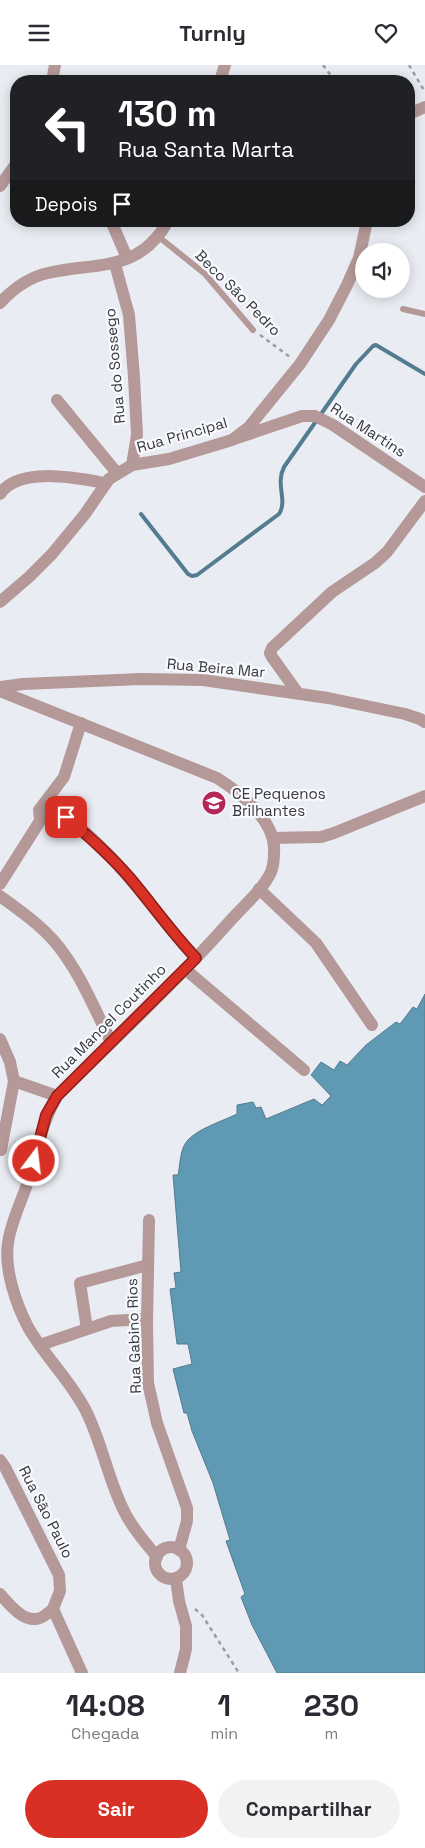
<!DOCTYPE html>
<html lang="pt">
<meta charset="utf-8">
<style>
body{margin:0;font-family:"Space Grotesk",sans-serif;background:#f2f2f3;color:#2b2b33;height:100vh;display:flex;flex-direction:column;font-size:19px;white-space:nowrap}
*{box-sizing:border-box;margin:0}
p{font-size:16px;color:#7c7c81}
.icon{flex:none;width:28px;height:28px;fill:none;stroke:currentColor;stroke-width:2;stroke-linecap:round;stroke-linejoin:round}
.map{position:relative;height:1608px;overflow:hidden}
.side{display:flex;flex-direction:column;background:#fff;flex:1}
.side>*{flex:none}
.banner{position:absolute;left:10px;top:10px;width:405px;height:152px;border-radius:20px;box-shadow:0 2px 12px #0003;background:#202124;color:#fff;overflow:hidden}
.controls{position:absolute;left:355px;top:178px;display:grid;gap:10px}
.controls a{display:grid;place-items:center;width:55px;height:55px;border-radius:50%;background:#fff;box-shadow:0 2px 12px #0003;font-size:25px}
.pin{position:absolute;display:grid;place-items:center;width:42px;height:42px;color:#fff;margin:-21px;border-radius:10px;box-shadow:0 2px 8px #0006}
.me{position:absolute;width:55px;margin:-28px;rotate:15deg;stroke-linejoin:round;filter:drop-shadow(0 0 4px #0008)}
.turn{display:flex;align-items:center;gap:18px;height:105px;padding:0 25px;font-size:22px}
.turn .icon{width:65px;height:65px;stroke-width:2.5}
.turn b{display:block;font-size:35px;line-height:42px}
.then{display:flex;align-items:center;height:48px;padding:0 25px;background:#0003;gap:10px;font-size:19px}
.eta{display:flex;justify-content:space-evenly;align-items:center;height:85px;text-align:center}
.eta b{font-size:30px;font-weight:800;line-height:35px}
.cta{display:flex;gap:10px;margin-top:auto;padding:10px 25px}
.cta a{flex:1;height:58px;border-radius:30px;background:#d93025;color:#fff;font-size:20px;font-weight:800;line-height:58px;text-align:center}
.cta a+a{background:#f2f2f3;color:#2b2b33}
header{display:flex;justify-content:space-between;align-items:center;height:65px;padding:0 25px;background:#fff;font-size:22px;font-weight:800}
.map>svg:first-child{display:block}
</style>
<header><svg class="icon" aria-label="menu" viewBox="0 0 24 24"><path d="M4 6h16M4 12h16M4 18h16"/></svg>Turnly<svg class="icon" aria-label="heart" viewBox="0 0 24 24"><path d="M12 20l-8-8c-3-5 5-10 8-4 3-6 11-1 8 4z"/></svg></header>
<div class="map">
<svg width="425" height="1608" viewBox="0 0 425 1608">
<rect width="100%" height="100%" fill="#eaecf3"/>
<path fill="#5f99b4" stroke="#537c90" d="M425,929V1608H277L252,1560L241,1532L245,1529L226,1476L230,1475L213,1418L192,1366L187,1348H184L173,1304L192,1299L188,1279H177L170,1224L176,1223L174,1208L181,1207L173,1110H178C180,1101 180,1087 185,1079C193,1065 223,1056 237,1049V1040L253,1037L256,1043L261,1042L266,1054L314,1034L322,1040L331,1031L311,1010L321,997L334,1005L340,996L347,1000L366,980L396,957L400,959L413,942L417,944Z"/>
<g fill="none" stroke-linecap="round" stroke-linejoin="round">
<path stroke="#537c90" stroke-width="4" d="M141,449L188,509L192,511L197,510L279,449C288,435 275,420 284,402L356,299L373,281L376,280L425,309"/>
<g stroke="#9b9da2" stroke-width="2.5" stroke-dasharray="4 4" stroke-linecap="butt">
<path d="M323,0L335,16"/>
<path d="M409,0L425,27"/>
<path d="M260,270L290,292"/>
<path d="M195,1544L202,1550L239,1608"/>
</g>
<g stroke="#b49998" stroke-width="6">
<path d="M159,172L205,209L253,265"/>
<path d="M403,244L425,249"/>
</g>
<g stroke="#b49998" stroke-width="12">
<path d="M52,16L55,0"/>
<path d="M220,16L225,0"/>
<path d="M0,121L16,99"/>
<path d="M111,156L127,193"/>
<path d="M115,199L129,250L134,312L137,370L132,400"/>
<path d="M0,238C13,224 29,212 48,208C96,197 139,208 168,156"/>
<path d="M57,335L117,408"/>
<path d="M234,374L302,351H315L333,360L425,422"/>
<path d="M0,429C18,401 77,413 105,418"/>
<path d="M0,622L23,619L141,614L203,615L328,633L405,649L420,654L425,657"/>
<path d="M0,626L217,713C241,728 277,757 274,788C274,794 273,802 271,807C263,825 243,841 230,856C176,917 115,973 57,1031C42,1057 39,1081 30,1110C24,1132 11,1155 8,1178C4,1204 16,1239 28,1262C45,1292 71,1316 86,1346C102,1378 108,1414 124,1446C132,1463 145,1477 157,1492"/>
<path d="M297,627L272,592L270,588L272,583L332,527L375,498L387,487L425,436"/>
<path d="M40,755L39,745L64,712L81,658"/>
<path d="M273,773L321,772L334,768L425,731"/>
<path d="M0,819L45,748L51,746H57C115,783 150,844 196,893"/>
<path d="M259,824L316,878L372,960"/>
<path d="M0,831C19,845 38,858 54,876C79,905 94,943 111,977"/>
<path d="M185,904L304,1005"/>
<path d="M0,974L10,997L14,1016L1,1085"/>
<path d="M14,1016L57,1031"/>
<path d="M149,1155L147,1258L148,1318L157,1358L187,1443V1456L179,1485"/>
<path d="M87,1264L80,1218L148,1200"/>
<path d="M40,1280L111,1256L147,1254"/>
<path d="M0,1395L5,1402L59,1510L60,1526L53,1544"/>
<circle cx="171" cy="1498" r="16"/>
<path d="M176,1514L179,1536L186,1561V1584L180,1608"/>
<path d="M0,1529C9,1539 24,1559 40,1553C44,1552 49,1547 53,1544"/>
<path d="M53,1544L82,1608"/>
</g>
<g stroke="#b49998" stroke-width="12">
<path d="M409,49L425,42"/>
<path d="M0,537L29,512L52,489L85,449L109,414L132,400L169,394L232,375L249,362L300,299L329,255L347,220L359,193L367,156"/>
</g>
</g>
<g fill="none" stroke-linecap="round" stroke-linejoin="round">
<defs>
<path id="route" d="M34,1096L46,1050L57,1031L196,893C172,868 152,839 130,813C110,790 88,771 66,752"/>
</defs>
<use href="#route" stroke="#8d1f18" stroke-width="12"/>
<use href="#route" stroke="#d93025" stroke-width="9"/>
</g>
<defs>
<symbol id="school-disc" viewBox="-11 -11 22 22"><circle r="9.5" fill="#b52759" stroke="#f8faff"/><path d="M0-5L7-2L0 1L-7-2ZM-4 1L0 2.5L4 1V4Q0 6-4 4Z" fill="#fff"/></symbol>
</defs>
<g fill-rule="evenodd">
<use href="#school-disc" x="200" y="724" width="28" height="28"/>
</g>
<g text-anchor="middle" stroke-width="4.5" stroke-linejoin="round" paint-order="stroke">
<g font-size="15" fill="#37383b" stroke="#f8faff">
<text transform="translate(238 228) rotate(45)" y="5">Beco São Pedro</text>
<text transform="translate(115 301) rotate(-95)" y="5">Rua do Sossego</text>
<text transform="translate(368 365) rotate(33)" y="5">Rua Martins</text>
<text transform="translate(182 370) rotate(-16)" y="5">Rua Principal</text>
<text transform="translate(216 603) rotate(5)" y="5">Rua Beira Mar</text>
<text transform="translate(109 956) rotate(-45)" y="5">Rua Manoel Coutinho</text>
<text transform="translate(134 1271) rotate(-92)" y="5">Rua Gabino Rios</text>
<text transform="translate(46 1447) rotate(63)" y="5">Rua São Paulo</text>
</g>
<g font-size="15" fill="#37383b" stroke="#f8faff" text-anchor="start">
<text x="232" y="734">CE Pequenos<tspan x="232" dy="17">Brilhantes</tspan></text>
</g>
</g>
</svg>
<div class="controls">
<a><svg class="icon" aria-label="sound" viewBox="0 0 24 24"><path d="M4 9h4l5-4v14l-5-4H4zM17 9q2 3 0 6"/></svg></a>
</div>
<div class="pin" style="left:66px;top:752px;background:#d93025"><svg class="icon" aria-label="arrive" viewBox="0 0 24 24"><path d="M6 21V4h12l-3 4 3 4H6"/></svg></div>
<svg class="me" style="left:34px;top:1096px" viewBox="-20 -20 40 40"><circle r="17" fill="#d93025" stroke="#fff" stroke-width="3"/><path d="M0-11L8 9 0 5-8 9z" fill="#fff"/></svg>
<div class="banner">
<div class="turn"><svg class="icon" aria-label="left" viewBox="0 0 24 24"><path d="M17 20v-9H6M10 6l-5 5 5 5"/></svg><div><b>130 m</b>Rua Santa Marta</div></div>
<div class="then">Depois<svg class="icon" aria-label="arrive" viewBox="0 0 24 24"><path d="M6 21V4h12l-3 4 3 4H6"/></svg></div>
</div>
</div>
<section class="side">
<div class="eta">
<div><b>14:08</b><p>Chegada</p></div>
<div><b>1</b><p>min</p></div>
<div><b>230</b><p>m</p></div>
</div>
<div class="cta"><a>Sair</a><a>Compartilhar</a></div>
</section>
